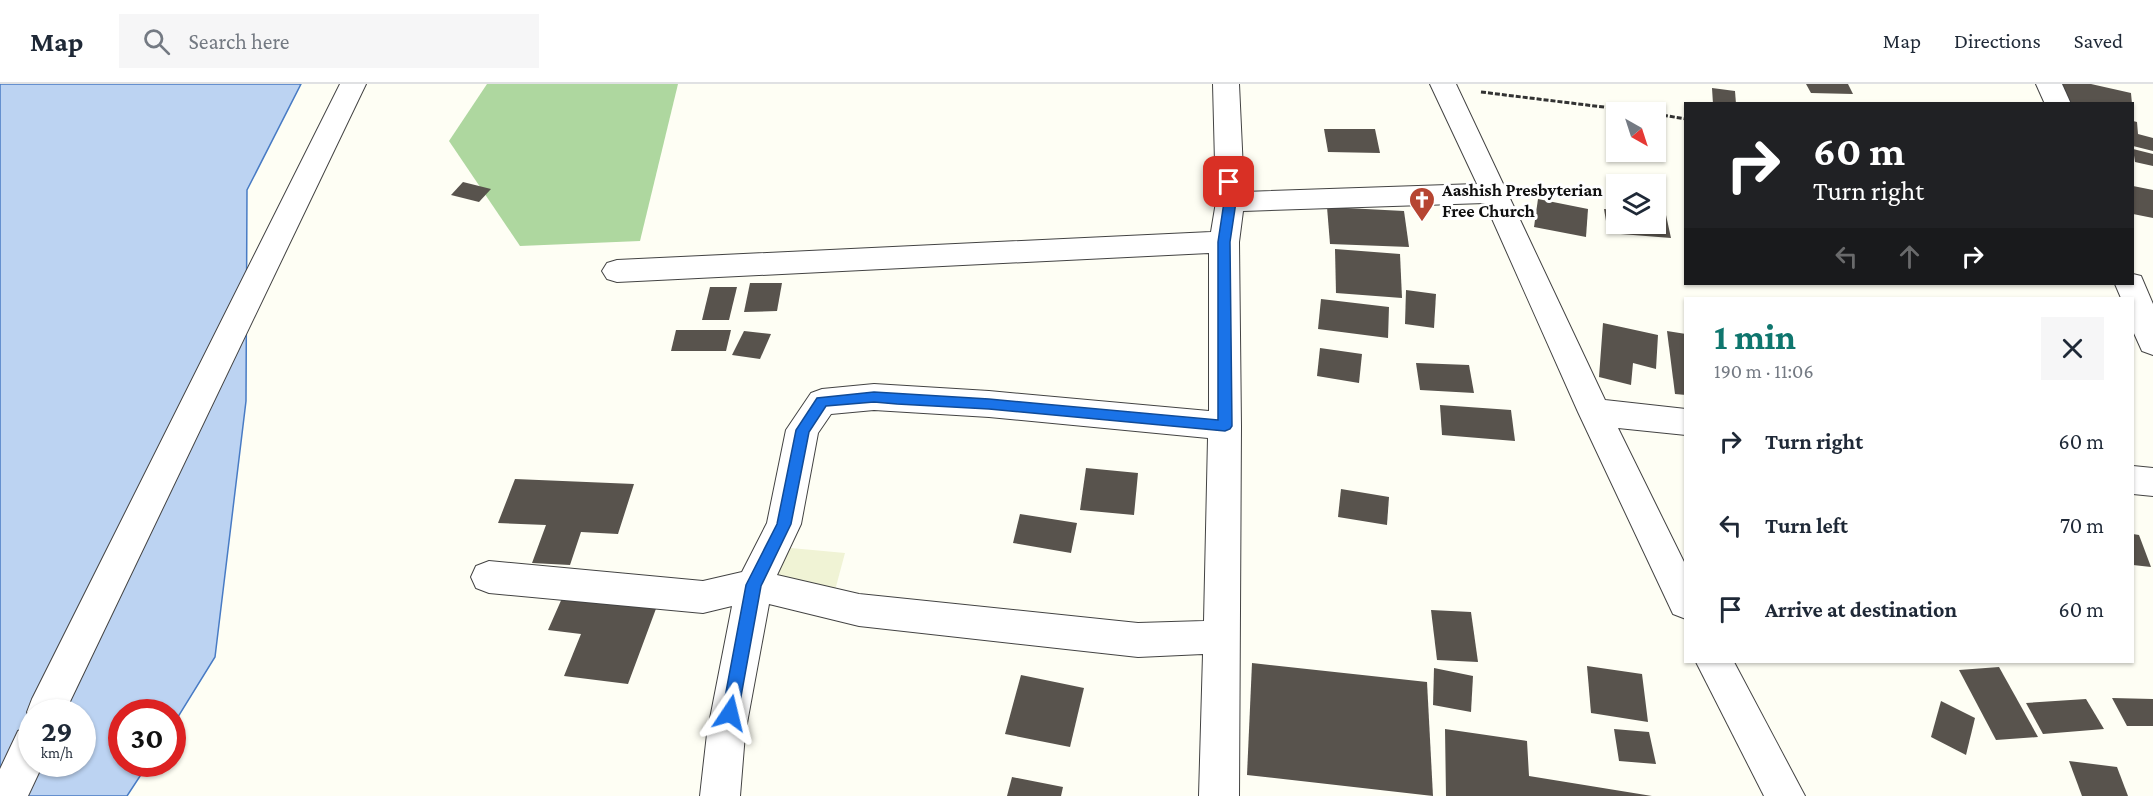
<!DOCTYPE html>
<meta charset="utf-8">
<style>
body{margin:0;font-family:"Crimson Pro",serif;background:#f6f6f7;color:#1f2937;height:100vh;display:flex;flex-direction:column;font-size:22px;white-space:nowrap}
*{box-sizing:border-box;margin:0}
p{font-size:20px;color:#747a83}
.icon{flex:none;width:33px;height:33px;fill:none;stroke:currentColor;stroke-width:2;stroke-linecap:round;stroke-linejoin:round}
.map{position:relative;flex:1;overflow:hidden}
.details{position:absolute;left:1684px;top:213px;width:450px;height:366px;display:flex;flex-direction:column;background:#fff;border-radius:0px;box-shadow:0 2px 4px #0004}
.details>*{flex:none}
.guide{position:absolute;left:1684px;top:18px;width:450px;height:183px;border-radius:0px;box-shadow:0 2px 4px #0004;background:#202124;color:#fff;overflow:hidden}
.needle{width:39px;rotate:141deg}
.tools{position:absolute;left:1606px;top:18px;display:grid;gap:12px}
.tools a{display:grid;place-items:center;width:60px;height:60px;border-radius:0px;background:#fff;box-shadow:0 2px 4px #0004;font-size:30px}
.speed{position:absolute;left:18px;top:615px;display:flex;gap:12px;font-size:30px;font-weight:700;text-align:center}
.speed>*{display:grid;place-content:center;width:78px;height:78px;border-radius:50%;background:#fff;box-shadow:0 2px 4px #0004;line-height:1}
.speed small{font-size:15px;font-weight:400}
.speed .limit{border:9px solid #d22;background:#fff;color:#111}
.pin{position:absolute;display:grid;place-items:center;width:51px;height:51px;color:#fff;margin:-26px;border-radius:12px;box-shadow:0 3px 9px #0006}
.me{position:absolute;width:66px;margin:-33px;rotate:10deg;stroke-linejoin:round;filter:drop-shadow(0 0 4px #0008)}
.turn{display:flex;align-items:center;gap:21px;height:126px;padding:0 30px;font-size:27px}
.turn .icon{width:78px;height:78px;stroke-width:2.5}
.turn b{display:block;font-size:42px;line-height:51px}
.lanes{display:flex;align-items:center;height:57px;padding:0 30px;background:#0003;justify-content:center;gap:30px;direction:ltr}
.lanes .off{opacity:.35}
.round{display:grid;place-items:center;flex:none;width:63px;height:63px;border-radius:0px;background:#f6f6f7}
.summary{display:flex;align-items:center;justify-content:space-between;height:102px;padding:0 30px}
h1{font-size:36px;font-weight:700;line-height:45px;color:#0f766e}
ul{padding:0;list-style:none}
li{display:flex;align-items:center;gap:18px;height:84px;padding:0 30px}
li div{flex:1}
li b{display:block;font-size:22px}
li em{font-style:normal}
header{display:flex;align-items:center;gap:36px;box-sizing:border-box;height:84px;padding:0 30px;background:#fff;border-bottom:2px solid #e0e1e3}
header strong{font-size:28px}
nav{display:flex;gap:33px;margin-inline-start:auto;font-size:21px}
.search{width:420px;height:54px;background:#f6f6f7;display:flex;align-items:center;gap:15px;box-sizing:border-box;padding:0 21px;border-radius:0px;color:#747a83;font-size:22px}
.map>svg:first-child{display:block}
</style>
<header>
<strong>Map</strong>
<div class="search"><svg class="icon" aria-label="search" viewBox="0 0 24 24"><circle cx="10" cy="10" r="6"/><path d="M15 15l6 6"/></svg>Search here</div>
<nav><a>Map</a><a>Directions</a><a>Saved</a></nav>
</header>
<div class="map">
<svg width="2153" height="712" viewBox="0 0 2153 712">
<rect width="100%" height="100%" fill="#fefef4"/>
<path fill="#f0f3d5" d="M780,463L845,469L834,510L768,504Z"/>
<path fill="#aed79f" d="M487,0H678L640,157L520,162L449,57Z"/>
<path fill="#bcd3f2" stroke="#487bc4" stroke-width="1.5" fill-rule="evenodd" d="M0,0H301L247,106L246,317L215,573L173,641L172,628H122V680H148L127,712H0ZM32,628H82V680H32Z"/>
<g fill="#58534d">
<path d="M1806,0H1848L1853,10L1811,9Z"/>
<path d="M2060,0H2091L2131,9L2132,20H2070Z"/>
<path d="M1712,4L1735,7L1736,20H1713Z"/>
<path d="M2133,37L2137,38L2138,50L2153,54V67L2133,62Z"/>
<path d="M1324,45H1375L1380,69L1328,68Z"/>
<path d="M2133,65L2153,70V82L2135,78Z"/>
<path d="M463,98L491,105L479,118L451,111Z"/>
<path d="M2133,102L2153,106V134L2133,130Z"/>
<path d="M1538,115L1588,125L1586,153L1534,143Z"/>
<path d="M1327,123L1404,127L1409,163L1330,160Z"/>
<path d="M1604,125L1617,126V140H1656V130L1666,131L1671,154L1608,149Z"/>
<path d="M1335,165L1400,170L1402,214L1336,209Z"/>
<path d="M750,199H782L777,227L744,228Z"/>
<path d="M710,203H737L729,236H702Z"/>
<path d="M1406,206L1436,210L1434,244L1405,240Z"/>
<path d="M1321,215L1389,223L1388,254L1318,245Z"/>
<path d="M1603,239L1658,251L1656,285L1633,279L1631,301L1599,293Z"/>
<path d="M676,246H731L726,267H671Z"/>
<path d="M744,247L771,250L760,275L732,271Z"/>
<path d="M1667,247L1686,250V311L1675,310Z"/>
<path d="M1320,264L1362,270L1359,299L1317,292Z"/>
<path d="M1416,279L1469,281L1474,309L1420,306Z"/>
<path d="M1440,321L1511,326L1515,357L1442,351Z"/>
<path d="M1086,384L1138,389L1134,431L1080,426Z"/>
<path d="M515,395L634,400L618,450L581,448L570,481L532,479L546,441L498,439Z"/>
<path d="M1341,405L1389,413L1387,441L1338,433Z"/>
<path d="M1020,430L1077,439L1071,469L1013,459Z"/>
<path d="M2133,450L2139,451L2151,483L2133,481Z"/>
<path d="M563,512L657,522L628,600L564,592L581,550L548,546Z"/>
<path d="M1431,526L1471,528L1478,578L1437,576Z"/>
<path d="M1252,579L1427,598L1433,712L1247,691Z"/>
<path d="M1587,582L1642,590L1648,638L1591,629Z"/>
<path d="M1999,583L2038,653L1996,656L1959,586Z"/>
<path d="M1434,584L1473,592L1471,628L1433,621Z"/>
<path d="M1021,591L1084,604L1070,663L1005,650Z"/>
<path d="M2112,614L2153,615V642H2127Z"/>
<path d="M2086,615L2104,645L2043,650L2026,619Z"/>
<path d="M1941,617L1975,634L1966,671L1931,653Z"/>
<path d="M1445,645L1527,657L1529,692L1652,712H1446Z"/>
<path d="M1614,645L1649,648L1656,680L1619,677Z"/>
<path d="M2069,677L2117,683L2128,712H2082Z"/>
<path d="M1012,693L1063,703L1061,712H1007Z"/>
</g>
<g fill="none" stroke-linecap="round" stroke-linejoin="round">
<defs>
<g id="street">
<path d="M340,0H366L65,628H32V639L27,628L32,615Z"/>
<path d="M1213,0H1239L1244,108L1477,100L1430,0H1456L1605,316L1686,325V351L1618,344L1686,482V535L1673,530L1578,328L1485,119L1243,127L1239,158L1241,342L1239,712H1199L1203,570L1138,573L859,542L769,520L745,650L740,712H700L707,650L732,522L703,529L489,509L476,504L471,493L476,482L489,477L703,497L742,488L767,439L786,346L811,309L822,305L874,300L989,307L1209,327V169L617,198L607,195L602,187L607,179L617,176L1211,148L1216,118ZM874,326L989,333L1208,354L1204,537L1138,539L859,510L777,491L801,440L818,349L831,330Z"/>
<path d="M2036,0H2062L2071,20H2045Z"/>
<path d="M2133,190L2141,192L2153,220V271L2142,267L2133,247V214H2121L2115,200H2133Z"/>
<path d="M2133,382L2153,384V412L2133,410Z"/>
<path d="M1696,578H1734L1805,712H1764Z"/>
<path d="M32,641V680H43L28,712H0V685L18,647Z"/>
</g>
</defs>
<use href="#street" stroke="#434343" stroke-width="2"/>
<g stroke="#323232" stroke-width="3" stroke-dasharray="5 2" stroke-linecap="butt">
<path d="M1481,8L1644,28"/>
<path d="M1656,30L1686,35"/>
</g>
<use href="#street" fill="#fff" fill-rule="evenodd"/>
</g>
<path fill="#1a73e8" stroke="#114b97" stroke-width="1.5" d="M1229,94L1235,98L1236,118L1230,158L1232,342L1230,345L1225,347L989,325L897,320L874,318L826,322L809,348L791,440L761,502L738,629L736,634L730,636L725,634L722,629L746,501L777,440L796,346L817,314L874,308L989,315L1218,336V158L1224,118L1223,98Z"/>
<defs>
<symbol id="church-pin" viewBox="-11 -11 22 30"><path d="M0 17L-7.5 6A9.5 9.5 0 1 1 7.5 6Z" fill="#b64532" stroke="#fff"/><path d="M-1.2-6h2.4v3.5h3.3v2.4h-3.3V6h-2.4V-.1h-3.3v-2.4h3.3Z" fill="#fff"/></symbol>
</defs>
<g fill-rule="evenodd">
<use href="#church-pin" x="1407" y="101" width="30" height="40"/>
</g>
<g text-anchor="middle" stroke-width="6" stroke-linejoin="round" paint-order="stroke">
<g font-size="18" font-weight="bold" fill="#101010" stroke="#fff" text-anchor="start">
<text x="1442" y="112">Aashish Presbyterian<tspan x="1442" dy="21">Free Church</tspan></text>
</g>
</g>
</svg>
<div class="tools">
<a><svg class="needle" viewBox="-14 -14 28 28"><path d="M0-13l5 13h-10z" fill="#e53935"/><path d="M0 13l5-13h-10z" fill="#747a83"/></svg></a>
<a><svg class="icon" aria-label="layers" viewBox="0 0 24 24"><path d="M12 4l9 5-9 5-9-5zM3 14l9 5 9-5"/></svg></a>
</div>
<div class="speed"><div>29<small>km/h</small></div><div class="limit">30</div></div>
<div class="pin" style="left:1229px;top:98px;background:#d93025"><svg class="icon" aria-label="arrive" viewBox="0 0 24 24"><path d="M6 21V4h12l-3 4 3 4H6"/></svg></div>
<svg class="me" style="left:730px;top:629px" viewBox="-20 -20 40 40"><path d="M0-17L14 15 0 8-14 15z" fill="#1a73e8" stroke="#fff" stroke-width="4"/></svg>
<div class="guide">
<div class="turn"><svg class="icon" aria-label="right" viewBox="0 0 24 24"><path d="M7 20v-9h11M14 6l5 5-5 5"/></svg><div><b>60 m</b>Turn right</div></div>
<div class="lanes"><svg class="icon off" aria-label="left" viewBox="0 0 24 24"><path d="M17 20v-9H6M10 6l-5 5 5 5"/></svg><svg class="icon off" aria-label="ahead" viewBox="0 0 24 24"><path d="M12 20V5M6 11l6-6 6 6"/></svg><svg class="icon" aria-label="right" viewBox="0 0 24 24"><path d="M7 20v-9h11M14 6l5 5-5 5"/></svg></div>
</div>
<section class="details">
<div class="summary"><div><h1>1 min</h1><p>190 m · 11:06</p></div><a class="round"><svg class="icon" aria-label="close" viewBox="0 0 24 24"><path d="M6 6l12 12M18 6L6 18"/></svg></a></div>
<ul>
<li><svg class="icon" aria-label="right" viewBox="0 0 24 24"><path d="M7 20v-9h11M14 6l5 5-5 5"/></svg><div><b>Turn right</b></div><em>60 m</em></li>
<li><svg class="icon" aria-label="left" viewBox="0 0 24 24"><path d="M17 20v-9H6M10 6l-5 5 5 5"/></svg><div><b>Turn left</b></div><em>70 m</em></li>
<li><svg class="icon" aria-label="arrive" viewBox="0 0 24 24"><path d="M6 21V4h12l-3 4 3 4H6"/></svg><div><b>Arrive at destination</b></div><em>60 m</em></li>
</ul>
</section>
</div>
